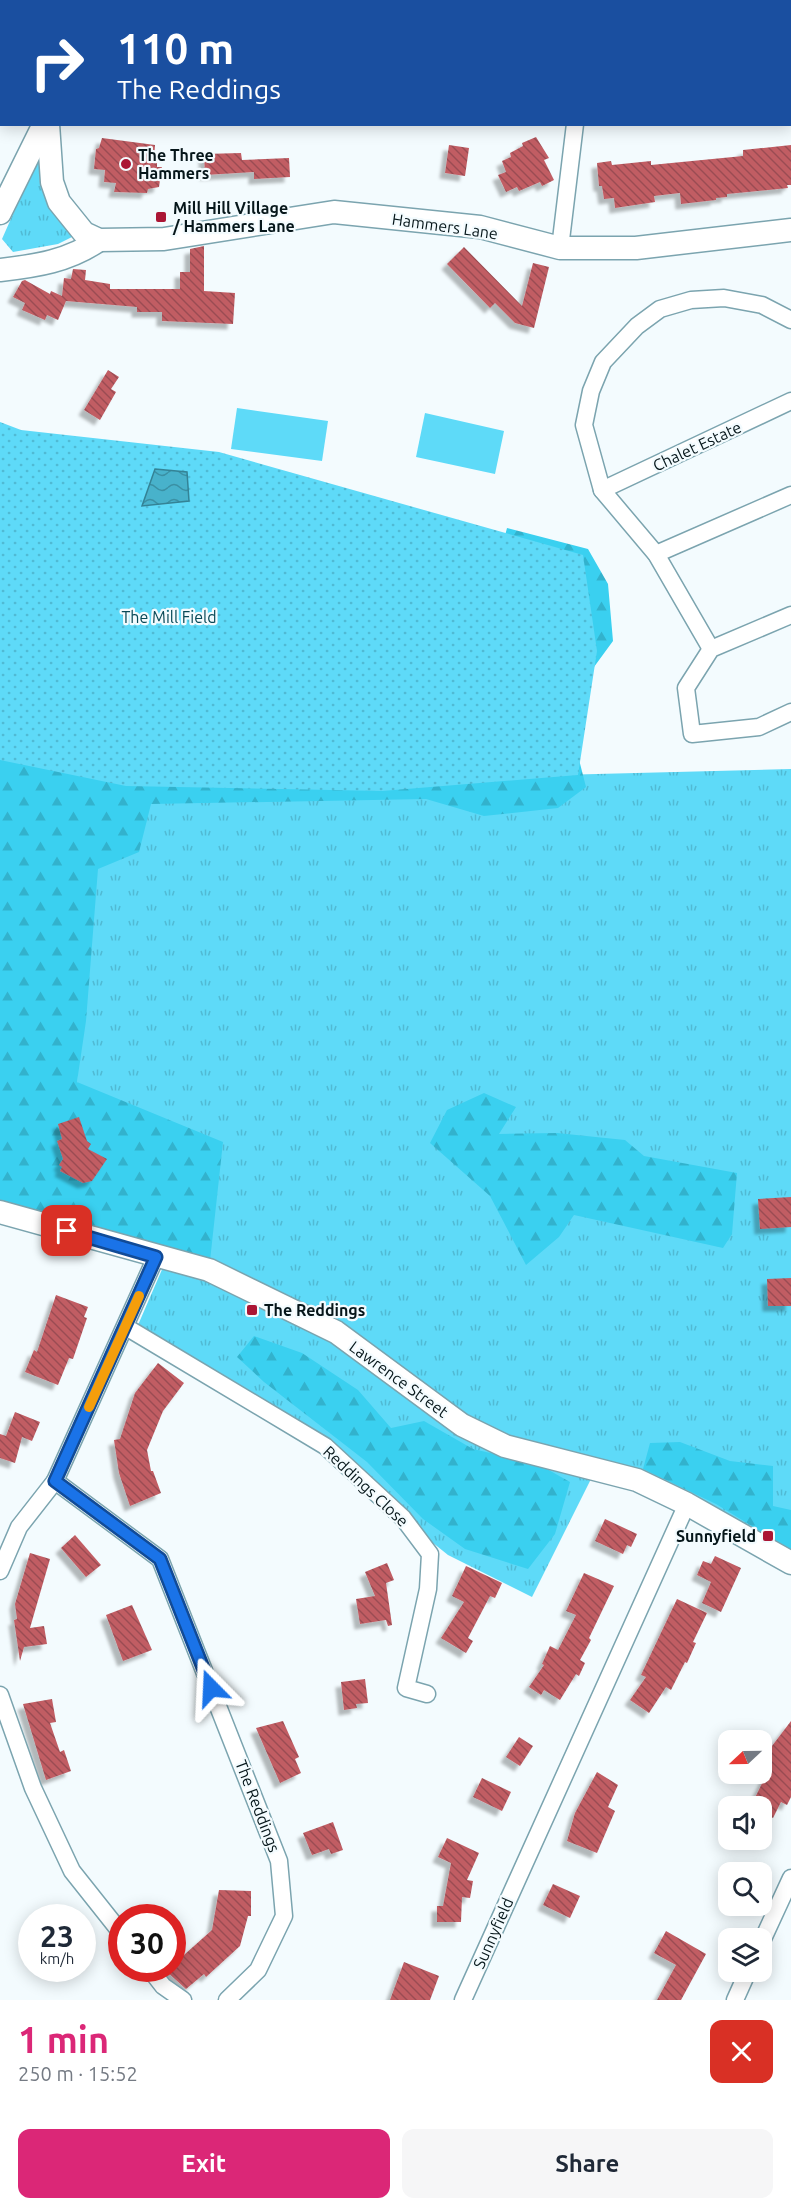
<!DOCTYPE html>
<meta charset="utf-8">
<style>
body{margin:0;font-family:Ubuntu,sans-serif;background:#f6f6f7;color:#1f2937;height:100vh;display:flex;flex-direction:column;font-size:22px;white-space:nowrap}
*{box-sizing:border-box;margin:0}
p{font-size:20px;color:#747a83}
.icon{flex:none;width:33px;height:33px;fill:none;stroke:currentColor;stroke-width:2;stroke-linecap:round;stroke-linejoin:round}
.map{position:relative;height:2000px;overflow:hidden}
.panel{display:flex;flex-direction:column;background:#fff;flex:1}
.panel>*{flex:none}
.banner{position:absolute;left:0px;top:0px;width:792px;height:126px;box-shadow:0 3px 15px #0003;background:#1a4fa0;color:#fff;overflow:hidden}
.needle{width:39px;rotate:248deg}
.tools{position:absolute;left:718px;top:1730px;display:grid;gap:12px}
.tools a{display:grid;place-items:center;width:54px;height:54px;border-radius:12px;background:#fff;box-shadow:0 3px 15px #0003;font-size:30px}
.speed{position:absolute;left:18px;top:1904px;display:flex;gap:12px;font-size:30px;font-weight:700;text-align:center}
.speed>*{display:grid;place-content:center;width:78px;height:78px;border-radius:50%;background:#fff;box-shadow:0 3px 15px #0003;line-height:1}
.speed small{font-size:15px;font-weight:400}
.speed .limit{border:9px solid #d22;background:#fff;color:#111}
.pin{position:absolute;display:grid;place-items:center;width:51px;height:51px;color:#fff;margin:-26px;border-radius:12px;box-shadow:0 3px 9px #0006}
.me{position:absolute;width:66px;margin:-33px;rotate:339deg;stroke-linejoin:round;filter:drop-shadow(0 0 4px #0008)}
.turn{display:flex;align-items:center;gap:21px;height:126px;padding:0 18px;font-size:27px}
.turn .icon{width:78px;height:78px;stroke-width:2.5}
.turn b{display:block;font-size:42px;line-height:51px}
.round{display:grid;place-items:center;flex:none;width:63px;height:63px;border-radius:12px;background:#f6f6f7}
.summary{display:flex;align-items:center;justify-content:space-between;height:102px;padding:0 18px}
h1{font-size:36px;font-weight:700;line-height:45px;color:#db2777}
.button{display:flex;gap:12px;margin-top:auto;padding:12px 18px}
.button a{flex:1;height:69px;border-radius:12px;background:#db2777;color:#fff;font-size:24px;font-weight:700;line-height:69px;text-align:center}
.button a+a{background:#f6f6f7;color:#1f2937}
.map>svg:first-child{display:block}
</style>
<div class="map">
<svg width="791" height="2000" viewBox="0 0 791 2000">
<defs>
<pattern id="grass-tufts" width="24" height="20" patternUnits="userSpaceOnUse" patternTransform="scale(1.5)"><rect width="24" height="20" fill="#5edaf8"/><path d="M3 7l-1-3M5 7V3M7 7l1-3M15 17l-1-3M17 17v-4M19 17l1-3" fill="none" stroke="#50bad4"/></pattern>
<pattern id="forest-firs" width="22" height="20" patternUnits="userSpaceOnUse" patternTransform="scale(1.5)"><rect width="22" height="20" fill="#3ad0f0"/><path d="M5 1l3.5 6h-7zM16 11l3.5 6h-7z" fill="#32b2cd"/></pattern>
<pattern id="park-dots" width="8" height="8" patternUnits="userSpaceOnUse" patternTransform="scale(1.5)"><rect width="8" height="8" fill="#5edaf8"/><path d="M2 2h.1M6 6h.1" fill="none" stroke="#50bad4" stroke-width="1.8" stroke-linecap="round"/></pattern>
<pattern id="water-waves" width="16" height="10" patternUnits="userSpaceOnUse" patternTransform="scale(1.5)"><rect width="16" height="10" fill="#48b2cb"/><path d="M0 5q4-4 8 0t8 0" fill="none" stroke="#3a90a4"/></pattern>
<pattern id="building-back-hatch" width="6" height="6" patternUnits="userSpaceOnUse" patternTransform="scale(1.5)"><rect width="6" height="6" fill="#c15d64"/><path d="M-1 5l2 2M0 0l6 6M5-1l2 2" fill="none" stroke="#9b4c52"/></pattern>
<filter id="shadow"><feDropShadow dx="-5.5" dy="5.5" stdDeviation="1.5" flood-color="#0004"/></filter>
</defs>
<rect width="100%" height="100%" fill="#f3fbfe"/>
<path fill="#d4f3fc" d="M115,0H791V22L790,2Z"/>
<g fill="url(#grass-tufts)">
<path d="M36,162L42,163C47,190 52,216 74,236L58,244L13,252L2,239Z"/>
<path d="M791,769V1563L596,1469L532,1597L448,1555L407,1522L322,1444L138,1325L170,1251L77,1082L83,856L126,786Z"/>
</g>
<g fill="url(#forest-firs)">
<path d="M671,0H791V50L790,2L667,1Z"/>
<path d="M507,528L588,549L608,584L613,641L583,682L572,732L586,787L558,808L484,816L426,799L151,804L139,852L98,869L86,1021L77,1082L223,1142L209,1270L0,1212V746L496,570Z"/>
<path d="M484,1093L516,1107L499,1134L557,1133L625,1140L644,1156L737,1173L732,1234L723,1248L574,1215L559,1237L526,1265L490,1196L430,1143L447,1110Z"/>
<path d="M254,1336L302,1353L358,1390L391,1428L424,1421L473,1449L538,1464L570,1482L555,1534L528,1569L465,1549L423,1519L367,1462L264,1382L237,1357Z"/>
<path d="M680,1442L730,1461L773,1466V1506L791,1510V1550L716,1504L643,1469L650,1443Z"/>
</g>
<path fill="url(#park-dots)" d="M0,422L21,430L219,452L583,555L597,651L578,775L382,791L126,786L0,760Z"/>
<g fill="#5edaf8">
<path d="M237,408L328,421L322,461L231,449Z"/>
<path d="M425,413L504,431L495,474L416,457Z"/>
</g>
<path fill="url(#water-waves)" stroke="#348396" stroke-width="1.5" d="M155,469L187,472L189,501L142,506Z"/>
<g fill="url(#building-back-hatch)" filter="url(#shadow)">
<path d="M536,137L549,158L544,160L554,180L542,186L540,182L519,191L517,187L506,192L498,175L506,172L502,161L511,157L510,153L523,146L522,143Z"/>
<path d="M102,138L155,145L154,160H157V167H162L159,187L148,189L147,193L114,192L116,183L104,182L105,170L94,169L96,149L99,148Z"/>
<path d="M449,145L469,148L465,176L445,173Z"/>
<path d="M791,145V185H787L788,188L727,194V197L716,198V200L681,204L680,193L654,196L655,202L615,208L614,198L604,199L602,186H599L597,163L611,161L612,165L651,161V165L743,156V150Z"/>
<path d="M241,153L242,160L289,158L290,177L254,179V172L205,175L204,154Z"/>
<path d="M204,246V291L235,293L233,324L162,321V312H137V307L66,301L58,320L47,315L45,320L22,310L25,303L13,297L22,281L25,280L50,294L51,291L62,296L64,278L71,279L73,269L86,270L85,280L110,284V289H180V272H190V249Z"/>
<path d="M464,247L522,306L533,263L549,267L534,328L515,323L495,303L490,308L447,264Z"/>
<path d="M108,370L119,377L111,389L116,392L100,420L84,410Z"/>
<path d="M79,1117L87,1141L91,1144L88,1149L107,1159L92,1181L83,1183L60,1171L62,1167L59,1165L63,1159L57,1141L62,1139L58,1124Z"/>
<path d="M791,1197V1227L760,1229L758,1199Z"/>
<path d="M791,1278V1306H768L767,1279Z"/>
<path d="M56,1295L88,1307L84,1317L87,1318L73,1359L69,1358L58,1385L25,1372L34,1350L37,1352Z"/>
<path d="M158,1363L184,1383L163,1411L147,1450L151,1471H153L161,1493L130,1506L119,1473L114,1440L120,1439L135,1393Z"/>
<path d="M15,1412L40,1422L32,1441L22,1437L15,1463L0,1458V1434L6,1436Z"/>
<path d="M605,1519L637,1534L631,1547L627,1545L623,1554L595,1541Z"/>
<path d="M75,1535L101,1565L86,1577L61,1548Z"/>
<path d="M30,1553L50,1559L30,1628L44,1626L47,1644L24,1647L20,1661L14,1620L17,1619L15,1604Z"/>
<path d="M715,1556L741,1568L721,1612L702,1603L711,1582L697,1575L703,1561L711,1564Z"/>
<path d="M387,1563L394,1580L386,1583L392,1625L388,1626L386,1620L360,1624L356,1599L375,1596L365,1572Z"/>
<path d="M466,1566L502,1583L495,1598L490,1596L468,1638L473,1641L466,1653L441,1638L464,1602L452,1596Z"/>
<path d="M584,1573L614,1586L589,1638L591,1640L580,1660L585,1663L579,1676L576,1674L560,1700L544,1690L541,1695L529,1687L544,1665L542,1664L550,1646L558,1650L576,1615L566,1611Z"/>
<path d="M677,1599L707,1613L693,1642L696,1643L687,1663L685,1662L671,1690L666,1687L649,1713L630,1700L646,1677L641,1675Z"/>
<path d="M132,1605L152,1650L123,1661L106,1615Z"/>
<path d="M365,1679L368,1703L356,1704L357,1708L344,1710L341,1682Z"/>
<path d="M52,1699L56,1722L50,1723L60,1752L64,1750L71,1771L46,1780L23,1704Z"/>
<path d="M283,1721L299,1757L295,1759L301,1773L280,1783L256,1728Z"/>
<path d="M791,1721V1797L787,1805L781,1802L773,1818L762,1813V1806H751L770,1767L763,1764L772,1746Z"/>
<path d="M519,1737L533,1746L520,1766L506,1757Z"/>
<path d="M597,1772L618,1785L608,1807L615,1811L597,1853L567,1841L575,1813Z"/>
<path d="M482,1778L511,1792L502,1811L473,1797Z"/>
<path d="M333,1822L343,1850L331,1854L329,1849L312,1855L303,1833Z"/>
<path d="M447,1838L479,1853L467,1880L473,1881L470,1898L462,1897L461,1922H437V1906H443L451,1863L438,1857Z"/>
<path d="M553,1884L580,1896L570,1918L543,1905Z"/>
<path d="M219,1890L251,1891V1916H248L240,1946L206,1977L204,1974L186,1989L166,1971L212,1930Z"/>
<path d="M666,1931L706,1954L681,2000H657L676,1965L654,1953Z"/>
<path d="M404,1962L439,1976L430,2000H390Z"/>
</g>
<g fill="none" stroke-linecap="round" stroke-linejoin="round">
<defs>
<g id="street">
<path d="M560,248L575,124"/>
<path d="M602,490L791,401"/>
<path d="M656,554L791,495"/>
<path d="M791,615L711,649L686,688L692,734L759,727L791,712"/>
<path d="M711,649L656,554L602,490L584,425L591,391L603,362L637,326L660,309L691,300L724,298L762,305L791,320"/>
<path d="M156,1257L55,1481L160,1559L279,1861L284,1916L258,1970L227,2000"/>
<path d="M126,1327L325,1446L403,1518L430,1554L428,1589L406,1688L427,1694"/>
<path d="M0,1571L19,1527L55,1481"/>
<path d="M0,1695L33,1788L72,1871L122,1934"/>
<path d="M762,1941L791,1878"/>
<path d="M149,1968L163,1986L183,2000"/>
<path d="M463,2000L687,1504"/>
<path d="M735,2000L748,1971"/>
</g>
<g id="secondary">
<path d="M100,2L101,0"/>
<path d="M48,124L52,182L59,202L84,233L99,240L164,239L334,212L480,227L560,248H636L791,230"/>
<path d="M0,213L44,124"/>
<path d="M0,270C36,266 69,261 99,240"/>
<path d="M0,1212L209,1270L336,1332L462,1425L505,1446L637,1480L687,1504L791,1563"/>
</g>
</defs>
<use href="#street" stroke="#7ba4af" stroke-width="19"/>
<use href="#secondary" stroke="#7ba4af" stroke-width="25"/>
<use href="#street" stroke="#fff" stroke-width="16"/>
<use href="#secondary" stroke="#fff" stroke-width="22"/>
</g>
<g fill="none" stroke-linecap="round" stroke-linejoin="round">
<defs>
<path id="route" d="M67,1231L156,1257L55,1481L160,1559L211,1688"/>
</defs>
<use href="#route" stroke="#114b97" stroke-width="15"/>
<use href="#route" stroke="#1a73e8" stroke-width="10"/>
<path stroke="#f59e0b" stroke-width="10" d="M89,1407L139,1296"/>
</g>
<g fill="#ab1635" stroke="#f3fbfe" stroke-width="2">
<circle cx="126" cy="164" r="6"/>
<rect x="155" y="211" width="12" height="12" rx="3"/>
<rect x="246" y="1304" width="12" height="12" rx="3"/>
<rect x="762" y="1530" width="12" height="12" rx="3"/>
</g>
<g text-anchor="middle" stroke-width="4.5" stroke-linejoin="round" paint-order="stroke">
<g font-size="16" font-weight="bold" fill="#06161a" stroke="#f3fbfe" text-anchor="start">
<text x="138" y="161">The Three<tspan x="138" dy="18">Hammers</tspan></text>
<text x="173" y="214">Mill Hill Village<tspan x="173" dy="18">/ Hammers Lane</tspan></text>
<text x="264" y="1316">The Reddings</text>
<text x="756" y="1542" text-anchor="end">Sunnyfield</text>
</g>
<g font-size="16" fill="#06161a" stroke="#f3fbfe">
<text transform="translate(445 226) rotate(8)" y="6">Hammers Lane</text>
<text transform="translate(697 446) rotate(-25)" y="6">Chalet Estate</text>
<text transform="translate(399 1379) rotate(36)" y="6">Lawrence Street</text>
<text transform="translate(366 1486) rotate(43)" y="6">Reddings Close</text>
<text transform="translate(258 1806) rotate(69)" y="6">The Reddings</text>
<text transform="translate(493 1933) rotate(-66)" y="6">Sunnyfield</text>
</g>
<g font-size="16" fill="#084957" stroke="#f3fbfe">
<text x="169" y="623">The Mill Field</text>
</g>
</g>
</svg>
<div class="tools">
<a><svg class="needle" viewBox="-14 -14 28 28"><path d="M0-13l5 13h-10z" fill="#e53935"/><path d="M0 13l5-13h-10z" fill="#747a83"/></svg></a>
<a><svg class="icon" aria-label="sound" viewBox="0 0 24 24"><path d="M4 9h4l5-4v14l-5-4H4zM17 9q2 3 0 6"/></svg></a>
<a><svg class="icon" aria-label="search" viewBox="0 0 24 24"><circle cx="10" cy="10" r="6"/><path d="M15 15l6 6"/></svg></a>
<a><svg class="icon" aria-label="layers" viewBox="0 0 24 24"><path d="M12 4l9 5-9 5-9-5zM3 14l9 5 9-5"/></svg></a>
</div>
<div class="speed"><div>23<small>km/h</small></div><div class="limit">30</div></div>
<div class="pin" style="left:67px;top:1231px;background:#d93025"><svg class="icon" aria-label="arrive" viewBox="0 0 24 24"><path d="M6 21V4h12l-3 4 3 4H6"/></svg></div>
<svg class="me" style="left:211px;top:1688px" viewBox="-20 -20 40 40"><path d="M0-17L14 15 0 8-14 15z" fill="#1a73e8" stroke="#fff" stroke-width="4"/></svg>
<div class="banner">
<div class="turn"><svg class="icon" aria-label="right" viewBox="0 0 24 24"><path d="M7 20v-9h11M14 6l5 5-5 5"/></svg><div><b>110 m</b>The Reddings</div></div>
</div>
</div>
<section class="panel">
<div class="summary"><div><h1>1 min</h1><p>250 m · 15:52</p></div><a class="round" style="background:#d93025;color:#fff"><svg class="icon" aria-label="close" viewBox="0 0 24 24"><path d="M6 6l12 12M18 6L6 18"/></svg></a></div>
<div class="button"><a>Exit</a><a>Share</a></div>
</section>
